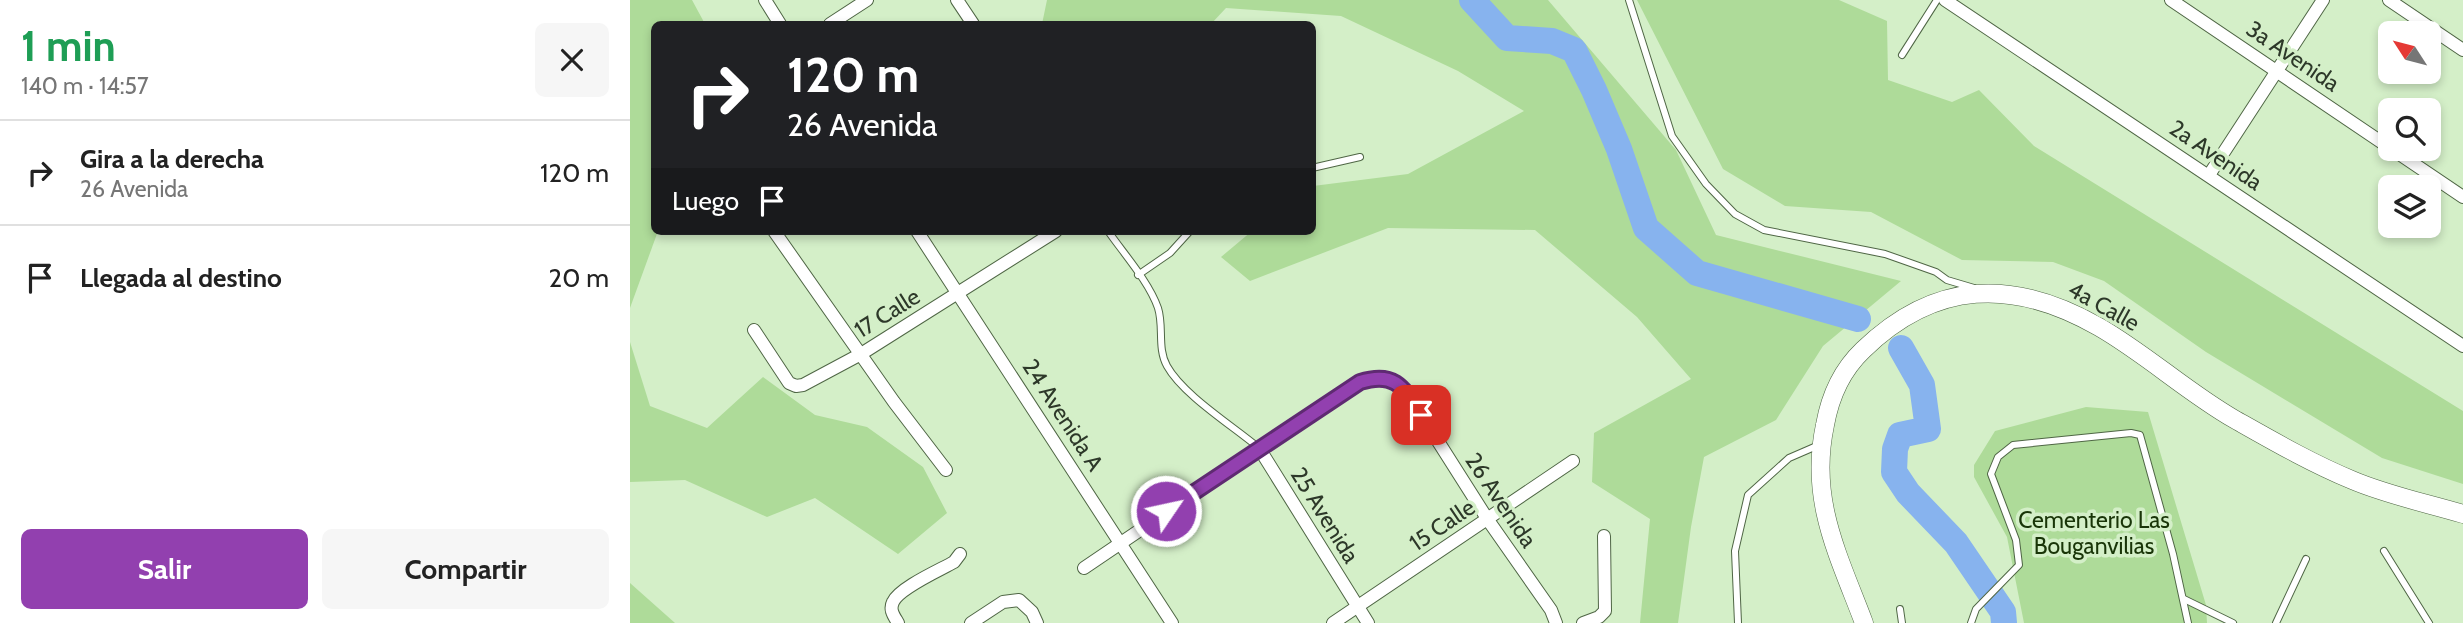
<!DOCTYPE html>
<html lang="es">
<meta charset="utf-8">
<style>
body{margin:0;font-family:Cabin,sans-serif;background:#f6f6f6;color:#222;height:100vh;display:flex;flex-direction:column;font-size:26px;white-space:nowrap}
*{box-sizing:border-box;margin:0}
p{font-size:23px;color:#767676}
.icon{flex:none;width:38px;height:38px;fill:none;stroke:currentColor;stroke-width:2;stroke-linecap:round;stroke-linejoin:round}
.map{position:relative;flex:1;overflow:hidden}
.side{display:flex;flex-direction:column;background:#fff;width:630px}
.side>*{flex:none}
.banner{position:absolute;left:21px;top:21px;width:665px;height:214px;border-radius:10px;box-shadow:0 4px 10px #0003;background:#202124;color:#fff;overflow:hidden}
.needle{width:46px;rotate:306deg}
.buttons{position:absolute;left:1748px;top:21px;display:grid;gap:14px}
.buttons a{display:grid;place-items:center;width:63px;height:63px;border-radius:10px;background:#fff;box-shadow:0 4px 10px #0003;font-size:35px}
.pin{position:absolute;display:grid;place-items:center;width:60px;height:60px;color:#fff;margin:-30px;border-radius:14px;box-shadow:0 4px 10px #0006}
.me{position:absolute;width:77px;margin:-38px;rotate:56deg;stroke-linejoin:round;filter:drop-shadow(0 0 5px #0008)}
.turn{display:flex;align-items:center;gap:24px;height:147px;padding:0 21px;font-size:32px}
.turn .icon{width:91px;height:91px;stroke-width:2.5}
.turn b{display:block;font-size:49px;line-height:60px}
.then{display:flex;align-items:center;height:66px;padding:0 21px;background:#0003;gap:14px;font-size:26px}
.round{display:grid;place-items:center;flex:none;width:74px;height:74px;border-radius:10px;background:#f6f6f6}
.head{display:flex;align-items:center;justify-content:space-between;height:119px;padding:0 21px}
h1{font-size:42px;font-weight:700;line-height:52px;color:#1e9e55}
.button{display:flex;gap:14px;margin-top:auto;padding:14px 21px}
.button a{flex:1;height:80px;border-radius:10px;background:#9240af;color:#fff;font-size:28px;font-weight:700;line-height:80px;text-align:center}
.button a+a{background:#f6f6f6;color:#222}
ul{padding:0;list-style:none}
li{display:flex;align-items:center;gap:21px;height:105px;padding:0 21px;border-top:2px solid #e0e0e0}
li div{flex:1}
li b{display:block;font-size:26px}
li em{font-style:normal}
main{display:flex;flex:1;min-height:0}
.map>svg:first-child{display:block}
</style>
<main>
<section class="side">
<div class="head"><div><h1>1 min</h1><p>140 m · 14:57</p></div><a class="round"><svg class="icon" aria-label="close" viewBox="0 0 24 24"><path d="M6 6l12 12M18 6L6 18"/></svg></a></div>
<ul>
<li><svg class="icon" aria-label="right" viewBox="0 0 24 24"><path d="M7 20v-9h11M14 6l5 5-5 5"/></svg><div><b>Gira a la derecha</b><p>26 Avenida</p></div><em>120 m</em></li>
<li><svg class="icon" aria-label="arrive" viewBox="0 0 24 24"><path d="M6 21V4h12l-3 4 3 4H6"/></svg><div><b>Llegada al destino</b></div><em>20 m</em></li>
</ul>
<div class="button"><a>Salir</a><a>Compartir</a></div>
</section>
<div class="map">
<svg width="1833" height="623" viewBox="0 0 1833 623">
<rect width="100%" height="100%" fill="#d4efc8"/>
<g fill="#aedb99">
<path d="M0,0H62L75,24H24V231H28L0,308Z"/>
<path d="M417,0H918L1046,150L1086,235L1271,281L1193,346L1146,420L1074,457L1061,527L1048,623H1010L1020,519L962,482L964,433L1061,379L1007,317L905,230L758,228L620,281L591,257L622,231H682L683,186L778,174L894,111L828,71L711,16L596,8L581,24H412Z"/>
<path d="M1007,0H1209L1257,21L1258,80L1322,102L1349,90L1404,146L1833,411V484L1752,458L1576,352L1474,281L1423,262L1332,260L1241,212L1155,206L1093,169Z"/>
<path d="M0,342L20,406L77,428L133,377L185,415L237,427L293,467L317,513L268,554L185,498L137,517L55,480L0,482Z"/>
<path d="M1456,407L1518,412L1576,605L1577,623H1394L1377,537L1344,477V465L1365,431Z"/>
<path d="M0,583L45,623H0Z"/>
</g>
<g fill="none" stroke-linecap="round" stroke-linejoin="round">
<g stroke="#87b3ee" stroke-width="26">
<path d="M842,0L877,38L922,41L944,50L964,90L989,149L1016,228L1067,273L1228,319"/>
<path d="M1271,348L1292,385L1298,429L1270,435L1265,449L1264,472L1278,493L1326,543L1373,612L1374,623"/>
</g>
<defs>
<g id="service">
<path d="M999,0L1042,136L1076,184L1105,214L1134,230L1255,254L1306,272L1317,280L1344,288"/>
<path d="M1272,55L1307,0"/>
<path d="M682,168L730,157"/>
<path d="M478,231C494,254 519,282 528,308C534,327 527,348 537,366C553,395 603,426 629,448"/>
<path d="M508,275L540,253L560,231"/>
<path d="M1754,551L1799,623"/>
<path d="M1554,599L1603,623"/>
<path d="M1270,609L1272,623"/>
<path d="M1108,623L1105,551L1118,495L1159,458L1189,445"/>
<path d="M1341,623L1346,609L1389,565L1386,540L1361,474L1368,457L1383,445L1501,433L1510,435L1543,554L1558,623"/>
<path d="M1646,623L1676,559"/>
</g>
<g id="minor">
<path d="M135,0L150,24"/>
<path d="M327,0L343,24"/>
<path d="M1315,0L1833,346"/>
<path d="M1541,0L1760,148"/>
<path d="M1759,0L1833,50"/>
<path d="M200,24L237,0"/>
<path d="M1762,149L1833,197"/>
<path d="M1579,175L1693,0"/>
<path d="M144,231L264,402L316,470"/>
<path d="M287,231L542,623"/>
<path d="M124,330L159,383L166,386L173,385L231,354L426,231"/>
<path d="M629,448L738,623"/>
<path d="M454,568L730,381C754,374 758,377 778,394L858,520L921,610L926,623"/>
<path d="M268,623C264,616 259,610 263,602C269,588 310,570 324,562L330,554"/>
<path d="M341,623L373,602L389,600L402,612L407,623"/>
<path d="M703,623L943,461"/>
<path d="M953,623L969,617L975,611L974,536"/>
</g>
<path id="secondary" d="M1234,623C1208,554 1179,500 1195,425C1200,397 1212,370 1233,350C1305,280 1383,278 1469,327C1516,354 1557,392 1604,419C1643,441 1681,463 1722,480C1757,495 1796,503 1833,514"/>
</defs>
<use href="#service" stroke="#4f6645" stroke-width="8"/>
<use href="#minor" stroke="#4f6645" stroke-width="14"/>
<use href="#secondary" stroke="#4f6645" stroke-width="19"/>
<use href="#service" stroke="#fff" stroke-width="6"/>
<use href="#minor" stroke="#fff" stroke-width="12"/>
<use href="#secondary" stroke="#fff" stroke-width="18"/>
</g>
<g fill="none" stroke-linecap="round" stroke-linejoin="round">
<defs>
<path id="route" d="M536,511L730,382C765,371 773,387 791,415"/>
</defs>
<use href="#route" stroke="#5f2a72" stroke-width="18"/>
<use href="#route" stroke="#9240af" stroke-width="12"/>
</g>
<g text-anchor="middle" stroke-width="7" stroke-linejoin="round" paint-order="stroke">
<g font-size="23" fill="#2d3829" stroke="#d4efc8">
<text transform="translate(1663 56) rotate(34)" y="8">3a Avenida</text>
<text transform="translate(1586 155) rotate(34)" y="8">2a Avenida</text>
<text transform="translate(1474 306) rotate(29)" y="8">4a Calle</text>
<text transform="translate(257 313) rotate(-32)" y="8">17 Calle</text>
<text transform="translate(433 415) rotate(57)" y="8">24 Avenida A</text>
<text transform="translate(871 500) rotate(56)" y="8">26 Avenida</text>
<text transform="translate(695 515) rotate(58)" y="8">25 Avenida</text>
<text transform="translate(812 525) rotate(-34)" y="8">15 Calle</text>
</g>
<g font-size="23" fill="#193508" stroke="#d4efc8">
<text x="1464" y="528">Cementerio Las<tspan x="1464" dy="26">Bouganvilias</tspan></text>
</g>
</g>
</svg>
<div class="buttons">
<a><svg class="needle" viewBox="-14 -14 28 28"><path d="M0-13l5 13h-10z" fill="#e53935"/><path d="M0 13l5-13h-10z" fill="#767676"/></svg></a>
<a><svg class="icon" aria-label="search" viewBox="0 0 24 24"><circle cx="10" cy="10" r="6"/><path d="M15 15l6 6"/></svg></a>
<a><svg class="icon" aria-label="layers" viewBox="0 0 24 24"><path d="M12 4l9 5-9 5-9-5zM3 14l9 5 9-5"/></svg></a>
</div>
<div class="pin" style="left:791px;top:415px;background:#d93025"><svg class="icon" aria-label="arrive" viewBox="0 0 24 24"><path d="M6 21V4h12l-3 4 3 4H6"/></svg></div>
<svg class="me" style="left:536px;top:511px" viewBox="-20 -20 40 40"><circle r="17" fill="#9240af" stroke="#fff" stroke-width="3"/><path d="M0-11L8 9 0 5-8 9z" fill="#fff"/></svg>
<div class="banner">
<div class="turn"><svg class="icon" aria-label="right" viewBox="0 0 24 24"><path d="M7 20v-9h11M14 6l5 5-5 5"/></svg><div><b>120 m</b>26 Avenida</div></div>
<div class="then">Luego<svg class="icon" aria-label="arrive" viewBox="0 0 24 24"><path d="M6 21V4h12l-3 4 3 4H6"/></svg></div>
</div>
</div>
</main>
